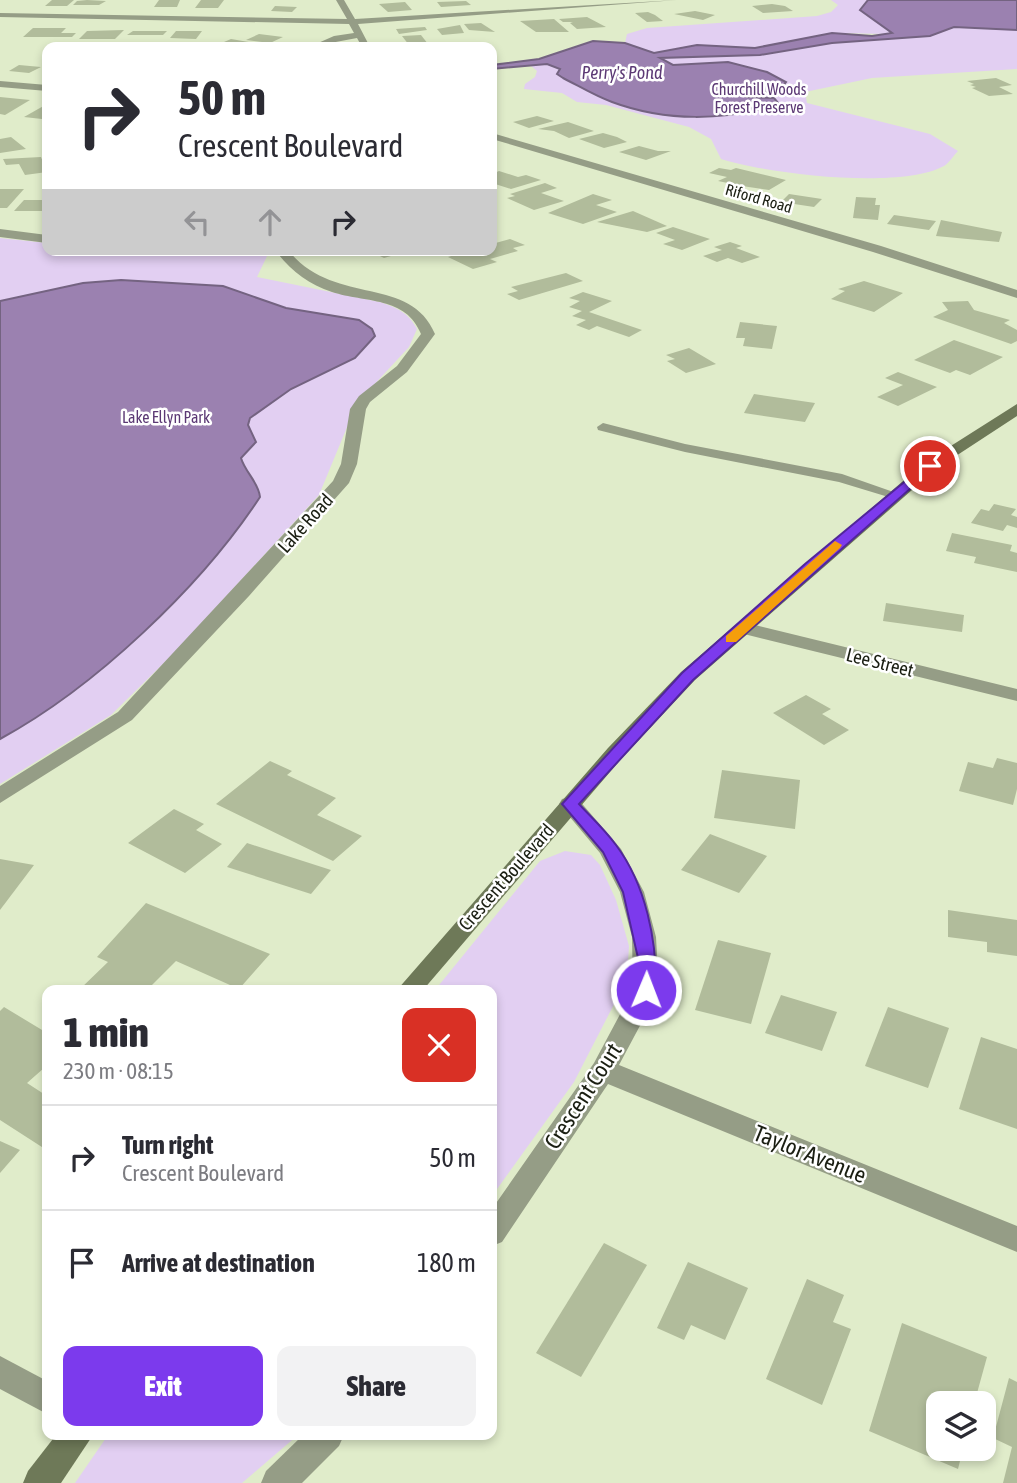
<!DOCTYPE html>
<meta charset="utf-8">
<style>
body{margin:0;font-family:"Asap Condensed",sans-serif;background:#f2f2f3;color:#2b2b33;height:100vh;display:flex;flex-direction:column;font-size:26px;white-space:nowrap}
*{box-sizing:border-box;margin:0}
p{font-size:23px;color:#7c7c81}
.icon{flex:none;width:38px;height:38px;fill:none;stroke:currentColor;stroke-width:2;stroke-linecap:round;stroke-linejoin:round}
.map{position:relative;flex:1;overflow:hidden}
.details{position:absolute;left:42px;top:985px;width:455px;height:455px;display:flex;flex-direction:column;background:#fff;border-radius:14px;box-shadow:0 4px 10px #0003}
.details>*{flex:none}
.banner{position:absolute;left:42px;top:42px;width:455px;height:214px;border-radius:14px;box-shadow:0 4px 10px #0003;background:#fff;color:#2b2b33;overflow:hidden}
.tools{position:absolute;left:926px;top:1391px;display:grid;gap:14px}
.tools a{display:grid;place-items:center;width:70px;height:70px;border-radius:14px;background:#fff;box-shadow:0 4px 10px #0003;font-size:35px}
.pin{position:absolute;display:grid;place-items:center;width:60px;height:60px;color:#fff;margin:-30px;border:4px solid #fff;border-radius:50%;box-shadow:0 2px 7px #0007}
.me{position:absolute;width:77px;margin:-38px;rotate:1deg;stroke-linejoin:round;filter:drop-shadow(0 0 5px #0008)}
.turn{display:flex;align-items:center;gap:24px;height:147px;padding:0 21px;font-size:32px}
.turn .icon{width:91px;height:91px;stroke-width:2.5}
.turn b{display:block;font-size:49px;line-height:60px}
.lanes{display:flex;align-items:center;height:66px;padding:0 21px;background:#0003;justify-content:center;gap:35px;direction:ltr}
.lanes .off{opacity:.35}
.round{display:grid;place-items:center;flex:none;width:74px;height:74px;border-radius:14px;background:#f2f2f3}
.head{display:flex;align-items:center;justify-content:space-between;height:119px;padding:0 21px}
h1{font-size:42px;font-weight:800;line-height:52px}
.primary-button{display:flex;gap:14px;margin-top:auto;padding:14px 21px}
.primary-button a{flex:1;height:80px;border-radius:14px;background:#7c3aed;color:#fff;font-size:28px;font-weight:800;line-height:80px;text-align:center}
.primary-button a+a{background:#f2f2f3;color:#2b2b33}
ul{padding:0;list-style:none}
li{display:flex;align-items:center;gap:21px;height:105px;padding:0 21px;border-top:2px solid #e1e1e2}
li div{flex:1}
li b{display:block;font-size:26px}
li em{font-style:normal}
.map>svg:first-child{display:block}
</style>
<div class="map">
<svg width="1017" height="1483" viewBox="0 0 1017 1483">
<rect width="100%" height="100%" fill="#e0ecca"/>
<g fill="#e2cff2">
<path d="M831,0H1017V69L872,78L805,92L807,103L930,134L958,151C954,155 949,163 944,166C900,190 768,174 721,159L711,139L689,127L606,105L577,102L562,93L524,89L525,84L535,77L537,71L530,65L675,54L726,55L799,44L887,37L888,34L832,33L755,48L697,45L654,53L625,43L627,34L647,28L817,16L831,12L838,5Z"/>
<path d="M0,238L47,243V250H270L257,277L380,302C397,308 408,312 417,329L409,347L357,403L319,495L176,651L111,715L0,784Z"/>
<path d="M565,851L591,855L600,865L616,900L629,946L627,979L574,1082L492,1196V990H435L540,861Z"/>
<path d="M108,1435H298L242,1483H75Z"/>
</g>
<g fill="#9b81b0" stroke="#746381" stroke-width="2">
<path d="M868,0H1017V30L954,27L930,36L832,43L760,55L660,58L673,65L728,62L767,72L786,82L779,91L742,93L746,97L774,98L779,104C724,121 666,122 612,102C595,96 579,86 563,78L557,74L560,69L547,64L492,69V65L539,59L593,41L625,43L654,53L697,45L755,48L832,33L872,36L892,33L860,10Z"/>
<path d="M121,280L223,286L286,308L359,320L372,329L375,336L355,358L291,389L250,418L248,425L256,442L241,458C245,472 259,483 260,497C201,587 94,688 0,739V301L83,283Z"/>
</g>
<g fill="#b1bc9b">
<path d="M52,0H74L67,6H45Z"/>
<path d="M159,0H180L177,7H154Z"/>
<path d="M201,0H224L218,8H195Z"/>
<path d="M77,1L87,0L106,1L99,5H73Z"/>
<path d="M466,1L471,5L441,7L437,2Z"/>
<path d="M405,2L412,10L388,12L379,4Z"/>
<path d="M772,4L785,6L793,11L763,13L752,6Z"/>
<path d="M275,6L297,7L292,12L271,11Z"/>
<path d="M695,11L715,15L703,20L674,14Z"/>
<path d="M648,12L655,15L663,21L647,22L635,13Z"/>
<path d="M587,17L606,27L577,29L570,23L573,22H563L559,19Z"/>
<path d="M554,19L569,32H536L520,21Z"/>
<path d="M481,23L495,32L469,30L464,24Z"/>
<path d="M460,25L464,33L442,35L437,29Z"/>
<path d="M425,27L427,30L399,34L396,29Z"/>
<path d="M33,28H66L61,33H76L72,37H23Z"/>
<path d="M124,30L115,39H79L87,31Z"/>
<path d="M133,31H167L163,35H127Z"/>
<path d="M176,31H202L196,39L170,38Z"/>
<path d="M259,34L283,37L270,43L246,40Z"/>
<path d="M421,35L428,44L409,45L402,36Z"/>
<path d="M231,39L267,45L234,47L217,45Z"/>
<path d="M19,65L41,67L29,73L9,71Z"/>
<path d="M996,78L1012,85L999,87L1013,94L989,96L972,88L976,87L970,85L974,84L967,81Z"/>
<path d="M0,97L30,100L5,115L0,114Z"/>
<path d="M47,104V116L42,119L24,117Z"/>
<path d="M537,116L554,121L529,128L513,122Z"/>
<path d="M568,122L594,131L569,138L554,131L538,129Z"/>
<path d="M603,133L617,137L627,142L604,148L579,139Z"/>
<path d="M11,137L26,149L0,153V139Z"/>
<path d="M639,146L658,151H671L646,160L619,152Z"/>
<path d="M41,157L47,172L25,175L19,164L6,165L3,159Z"/>
<path d="M719,168L731,170L736,168L786,180L769,190L742,186L718,181L727,177L709,173Z"/>
<path d="M499,171L518,177L526,175L541,180L511,189L492,183V174Z"/>
<path d="M545,183L557,188L541,193L564,201L534,210L507,198L515,196L510,194Z"/>
<path d="M0,189H24L7,208H0Z"/>
<path d="M593,194L612,200L596,205L617,212L583,224L548,213Z"/>
<path d="M789,194L822,199L814,207L781,202Z"/>
<path d="M856,197L876,198L875,205H880L878,220L853,218Z"/>
<path d="M24,200H47V211H14Z"/>
<path d="M633,211L667,226L647,232L597,222Z"/>
<path d="M894,215L936,221L929,230L887,224Z"/>
<path d="M941,220L1002,232L999,242L936,236Z"/>
<path d="M673,227L710,239L682,250L663,244L675,240L656,233Z"/>
<path d="M510,239L525,245L513,248L518,251L490,259L497,262L473,269L448,257L471,250H492V244Z"/>
<path d="M730,242L742,246L736,248L760,257L742,263L728,258L717,262L703,256L722,250L714,247Z"/>
<path d="M358,250H408V251L384,258L370,251Z"/>
<path d="M566,273L583,281L519,300L507,294L518,291L511,287Z"/>
<path d="M864,281L903,293L874,312L831,299L845,291L838,289Z"/>
<path d="M583,292L612,301L589,312L642,330L629,337L597,326L589,330L576,325L586,320L572,316L582,311L569,307L580,301L569,298Z"/>
<path d="M968,301L974,310L1010,320L1004,323L1017,330V341L1011,344L933,317L948,310L942,302Z"/>
<path d="M740,322L777,326L772,349L743,346L745,338H736Z"/>
<path d="M954,340L1003,357L970,375L956,370L950,373L914,360Z"/>
<path d="M689,348L716,364L686,373L667,361L675,359L666,355Z"/>
<path d="M898,372L937,387L898,406L877,397L903,385L885,378Z"/>
<path d="M754,394L815,403L805,422L744,413Z"/>
<path d="M994,504L1016,509L1011,515L1017,517V528L1007,525L1003,531L971,523L981,509L989,511Z"/>
<path d="M952,533L1012,545L1010,551L1017,553V572L974,563L976,557L946,551Z"/>
<path d="M886,603L964,615L962,632L883,621Z"/>
<path d="M806,695L831,709L822,714L849,730L824,745L773,713Z"/>
<path d="M997,758L1017,763V789L1013,805L959,791L968,762L993,768Z"/>
<path d="M270,761L292,771L287,775L336,798L317,815L362,836L333,861L216,804Z"/>
<path d="M722,770L800,780L795,829L714,818Z"/>
<path d="M174,809L204,824L196,830L222,844L185,873L128,843Z"/>
<path d="M710,834L767,856L739,893L681,870Z"/>
<path d="M247,843L331,870L311,894L227,867Z"/>
<path d="M0,859L34,865L0,910Z"/>
<path d="M146,903L270,954L239,989L176,961L147,990H79L108,962L97,957Z"/>
<path d="M948,910L1017,920V956L987,952V942L948,937Z"/>
<path d="M718,940L771,953L751,1024L695,1010Z"/>
<path d="M781,995L837,1012L822,1051L765,1033Z"/>
<path d="M4,1007L47,1033V1070L44,1068L27,1083L47,1096L45,1149L0,1120V1011Z"/>
<path d="M888,1007L949,1028L928,1088L865,1066Z"/>
<path d="M981,1037L1017,1049V1129L959,1109Z"/>
<path d="M0,1141L20,1150L0,1173Z"/>
<path d="M604,1243L647,1265L581,1377L536,1353Z"/>
<path d="M688,1262L748,1288L725,1340L691,1325L684,1340L657,1328Z"/>
<path d="M807,1279L844,1295L833,1322L851,1329L822,1405L766,1379Z"/>
<path d="M902,1323L987,1357L974,1404H938V1449H963L958,1469L869,1431Z"/>
<path d="M1009,1378L1017,1382V1483H1003L1012,1447L993,1438Z"/>
</g>
<g fill="none" stroke-linecap="round" stroke-linejoin="round">
<path fill="#959d86" fill-rule="evenodd" d="M603,423L685,444L842,474L902,495L895,499L839,482L685,452L598,430L597,427Z"/>
<g fill="#959d86" fill-rule="evenodd">
<path d="M336,0H344L355,19L677,0L358,24L370,47H362L357,38L309,47L334,36L354,33L349,24L0,17V13L347,19Z"/>
<path d="M0,81L47,85V91L0,87Z"/>
<path d="M492,133L881,246L1017,290V298L873,252L492,139Z"/>
<path d="M0,229L47,235V243L0,237Z"/>
<path d="M275,250H288C333,307 410,274 435,334L407,372L370,402L366,409L357,464L349,483L249,596L132,720L0,803V786L118,712L333,481L341,464L350,409L359,396L397,366L421,334C406,296 365,303 332,292C308,284 290,270 275,250Z"/>
<path d="M743,622L1017,689V701L736,632L733,628Z"/>
<path d="M570,797L578,799L621,849L644,892L656,937L659,990L619,1065L1017,1226V1252L608,1084L502,1242L492,1246V1209L594,1063L633,990L632,937L620,892L600,853L559,804L562,799Z"/>
<path d="M0,1356L47,1381V1414L0,1389Z"/>
<path d="M303,1435H344L339,1446L302,1483H261L266,1471Z"/>
</g>
<g fill="#6e7958" fill-rule="evenodd">
<path d="M1017,404V416L936,469L695,680L622,758L423,990H397L608,748L681,672L924,463Z"/>
<path d="M56,1435H93L61,1483H23L28,1471Z"/>
</g>
</g>
<path fill="#7c3aed" stroke="#51269a" stroke-width="2" d="M926,464L936,466L693,680L579,804C591,817 605,830 616,845C646,885 657,941 656,990L646,997L639,995L637,990L638,958L623,892L603,852L562,804L682,673L805,564Z"/>
<path fill="#f59e0b" d="M835,541L842,545L840,548L736,642H726V636Z"/>
<g text-anchor="middle" stroke-width="5" stroke-linejoin="round" paint-order="stroke">
<g font-size="16" fill="#5b3874" stroke="#fff">
<text x="759" y="95">Churchill Woods<tspan x="759" dy="18">Forest Preserve</tspan></text>
<text x="166" y="423">Lake Ellyn Park</text>
</g>
<g font-size="16" fill="#1a1e12" stroke="#fff">
<text transform="translate(759 198) rotate(16)" y="6">Riford Road</text>
</g>
<g font-size="18" font-style="italic" fill="#5c3975" stroke="#fff">
<text x="622" y="79">Perry's Pond</text>
</g>
<g font-size="19" fill="#1a1e12" stroke="#fff">
<text transform="translate(305 523) rotate(-48)" y="7">Lake Road</text>
<text transform="translate(880 662) rotate(14)" y="7">Lee Street</text>
<text transform="translate(506 877) rotate(-49)" y="7">Crescent Boulevard</text>
</g>
<g font-size="23" fill="#1a1e12" stroke="#fff">
<text transform="translate(583 1096) rotate(-57)" y="8">Crescent Court</text>
<text transform="translate(810 1154) rotate(22)" y="8">Taylor Avenue</text>
</g>
</g>
</svg>
<div class="tools">
<a><svg class="icon" aria-label="layers" viewBox="0 0 24 24"><path d="M12 4l9 5-9 5-9-5zM3 14l9 5 9-5"/></svg></a>
</div>
<div class="pin" style="left:930px;top:466px;background:#d93025"><svg class="icon" aria-label="arrive" viewBox="0 0 24 24"><path d="M6 21V4h12l-3 4 3 4H6"/></svg></div>
<svg class="me" style="left:646px;top:990px" viewBox="-20 -20 40 40"><circle r="17" fill="#7c3aed" stroke="#fff" stroke-width="3"/><path d="M0-11L8 9 0 5-8 9z" fill="#fff"/></svg>
<div class="banner">
<div class="turn"><svg class="icon" aria-label="right" viewBox="0 0 24 24"><path d="M7 20v-9h11M14 6l5 5-5 5"/></svg><div><b>50 m</b>Crescent Boulevard</div></div>
<div class="lanes"><svg class="icon off" aria-label="left" viewBox="0 0 24 24"><path d="M17 20v-9H6M10 6l-5 5 5 5"/></svg><svg class="icon off" aria-label="ahead" viewBox="0 0 24 24"><path d="M12 20V5M6 11l6-6 6 6"/></svg><svg class="icon" aria-label="right" viewBox="0 0 24 24"><path d="M7 20v-9h11M14 6l5 5-5 5"/></svg></div>
</div>
<section class="details">
<div class="head"><div><h1>1 min</h1><p>230 m · 08:15</p></div><a class="round" style="background:#d93025;color:#fff"><svg class="icon" aria-label="close" viewBox="0 0 24 24"><path d="M6 6l12 12M18 6L6 18"/></svg></a></div>
<ul>
<li><svg class="icon" aria-label="right" viewBox="0 0 24 24"><path d="M7 20v-9h11M14 6l5 5-5 5"/></svg><div><b>Turn right</b><p>Crescent Boulevard</p></div><em>50 m</em></li>
<li><svg class="icon" aria-label="arrive" viewBox="0 0 24 24"><path d="M6 21V4h12l-3 4 3 4H6"/></svg><div><b>Arrive at destination</b></div><em>180 m</em></li>
</ul>
<div class="primary-button"><a>Exit</a><a>Share</a></div>
</section>
</div>
